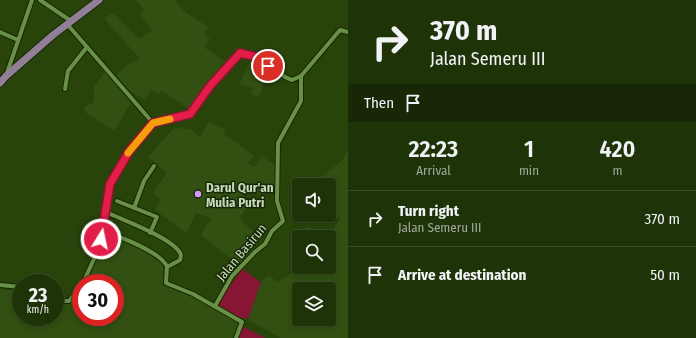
<!DOCTYPE html>
<style>
body{margin:0;font-family:"Fira Sans Condensed",sans-serif;background:#273b12;color:#f1f3f6;height:100vh;display:flex;flex-direction:column;font-size:15px;white-space:nowrap}
*{box-sizing:border-box;margin:0}
p{font-size:13px;color:#a1aa9c}
.icon{flex:none;width:22px;height:22px;fill:none;stroke:currentColor;stroke-width:2;stroke-linecap:round;stroke-linejoin:round}
.map{position:relative;flex:1;overflow:hidden}
.side{display:flex;flex-direction:column;background:#1f3308;width:348px}
.side>*{flex:none}
.guide{background:#1f3308;color:#f1f3f6;overflow:hidden}
.buttons{position:absolute;left:292px;top:178px;display:grid;gap:8px}
.buttons a{display:grid;place-items:center;width:44px;height:44px;border-radius:4px;background:#1f3308;box-shadow:0 2px 6px #0003,0 0 0 1px #3c4e29;font-size:20px}
.speed{position:absolute;left:12px;top:274px;display:flex;gap:8px;font-size:20px;font-weight:700;text-align:center}
.speed>*{display:grid;place-content:center;width:52px;height:52px;border-radius:50%;background:#1f3308;box-shadow:0 2px 6px #0003,0 0 0 1px #3c4e29;line-height:1}
.speed small{font-size:10px;font-weight:400}
.speed .limit{border:6px solid #d22;background:#fff;color:#111}
.pin{position:absolute;display:grid;place-items:center;width:34px;height:34px;color:#fff;margin:-17px;border:2px solid #fff;border-radius:50%;box-shadow:0 1px 4px #0007}
.me{position:absolute;width:44px;margin:-22px;rotate:10deg;stroke-linejoin:round;filter:drop-shadow(0 0 3px #0008)}
.turn{display:flex;align-items:center;gap:14px;height:84px;padding:0 16px;font-size:18px}
.turn .icon{width:52px;height:52px;stroke-width:2.5}
.turn b{display:block;font-size:28px;line-height:34px}
.then{display:flex;align-items:center;height:38px;padding:0 16px;background:#0003;gap:8px;font-size:15px}
.eta{display:flex;justify-content:space-evenly;align-items:center;height:68px;text-align:center}
.eta b{font-size:24px;font-weight:600;line-height:28px}
ul{padding:0;list-style:none}
li{display:flex;align-items:center;gap:12px;height:56px;padding:0 16px;border-top:1px solid #3c4e29}
li div{flex:1}
li b{display:block;font-size:15px}
li em{font-style:normal}
main{display:flex;flex:1;min-height:0}
.map>svg:first-child{display:block}
</style>
<main>
<div class="map">
<svg width="348" height="338" viewBox="0 0 348 338">
<rect width="100%" height="100%" fill="#29440b"/>
<g fill="#325011" fill-rule="evenodd">
<path d="M136,0H174L184,11L208,27L204,34L210,39L204,47L227,63L191,110L162,91L158,94L151,90L145,100L130,91L116,75L127,65L140,59L104,18L113,13L139,39L152,30L140,16L144,10Z"/>
<path d="M251,58L270,69L259,96L250,95L253,88L239,85Z"/>
<path d="M105,71L131,103L114,131L85,112L84,107L94,102V87Z"/>
<path d="M209,122L225,129L223,133L254,156L248,163L254,167L262,156L275,165V189L265,187L259,195L242,182L236,189L243,196L247,208L239,218L259,237L253,251L238,267L228,256L201,235L211,218L196,213L186,233L155,210L161,199L153,193L167,173L148,157L174,128L190,129L200,137Z"/>
<path d="M348,150V338H280L248,319L261,282L269,275L277,282L301,268L300,267H329V237L340,218L329,213V185H315L316,181L342,161ZM299,289H329V319H299Z"/>
<path d="M308,225L323,237H299L298,233Z"/>
<path d="M108,235L147,253L161,263L165,270L163,285L185,291L238,321V327L234,338H0V289L21,291V317H55V299L65,303L74,301L81,292V317H115V283H86Z"/>
<path d="M299,245V266L292,259Z"/>
</g>
<g fill="#871634">
<path d="M242,269L261,282L248,319L239,317L217,304Z"/>
<path d="M242,326L265,338H238Z"/>
</g>
<g fill="none" stroke-linecap="round" stroke-linejoin="round">
<defs>
<g id="minor">
<path d="M40,0L71,21"/>
<path d="M67,24L153,123"/>
<path d="M0,32L18,40"/>
<path d="M7,73L32,0"/>
<path d="M65,89L68,71L87,47"/>
<path d="M117,201L157,217L150,233"/>
<path d="M134,208L144,181L154,166"/>
<path d="M106,212C122,220 176,239 181,255L180,260L167,267"/>
<path d="M104,231C118,236 163,253 167,267"/>
<path d="M167,267L166,283L193,294L242,322L236,338"/>
<path d="M83,283L99,248L104,231L108,189L117,171L130,150L153,123L190,114L210,86L240,53C261,53 274,74 292,80L301,76L340,30L348,32"/>
<path d="M0,285L21,287"/>
<path d="M55,298L63,301H69L81,286"/>
<path d="M215,306L232,276L255,252L265,244L272,231L283,221L277,201L278,143L301,101V76"/>
</g>
<path id="primary" d="M0,83L6,76L53,35L99,0"/>
</defs>
<use href="#minor" stroke="#162802" stroke-width="6"/>
<use href="#primary" stroke="#162802" stroke-width="9"/>
<use href="#minor" stroke="#699047" stroke-width="4"/>
<use href="#primary" stroke="#917e97" stroke-width="7"/>
</g>
<g fill="none" stroke-linecap="round" stroke-linejoin="round">
<defs>
<path id="route" d="M101,239L110,184L130,150L153,123L190,114L210,86L240,53L257,57L268,66"/>
</defs>
<use href="#route" stroke="#92132f" stroke-width="10"/>
<use href="#route" stroke="#e11d48" stroke-width="7"/>
<path stroke="#f59e0b" stroke-width="7" d="M128,153L153,123L170,119"/>
</g>
<circle fill="#d69bfa" stroke="#182709" stroke-width="1.5" cx="198" cy="194" r="4"/>
<g text-anchor="middle" stroke-width="3" stroke-linejoin="round" paint-order="stroke">
<g font-size="13" font-weight="bold" fill="#c5dab5" stroke="#182709" text-anchor="start">
<text x="206" y="192">Darul Qur'an<tspan x="206" dy="15">Mulia Putri</tspan></text>
</g>
<g font-size="13" fill="#c5dab5" stroke="#182709">
<text transform="translate(241 252) rotate(-50)" y="5">Jalan Basirun</text>
</g>
</g>
</svg>
<div class="buttons">
<a><svg class="icon" aria-label="sound" viewBox="0 0 24 24"><path d="M4 9h4l5-4v14l-5-4H4zM17 9q2 3 0 6"/></svg></a>
<a><svg class="icon" aria-label="search" viewBox="0 0 24 24"><circle cx="10" cy="10" r="6"/><path d="M15 15l6 6"/></svg></a>
<a><svg class="icon" aria-label="layers" viewBox="0 0 24 24"><path d="M12 4l9 5-9 5-9-5zM3 14l9 5 9-5"/></svg></a>
</div>
<div class="speed"><div>23<small>km/h</small></div><div class="limit">30</div></div>
<div class="pin" style="left:268px;top:66px;background:#d93025"><svg class="icon" aria-label="arrive" viewBox="0 0 24 24"><path d="M6 21V4h12l-3 4 3 4H6"/></svg></div>
<svg class="me" style="left:101px;top:239px" viewBox="-20 -20 40 40"><circle r="17" fill="#e11d48" stroke="#fff" stroke-width="3"/><path d="M0-11L8 9 0 5-8 9z" fill="#fff"/></svg>
</div>
<section class="side">
<div class="guide">
<div class="turn"><svg class="icon" aria-label="right" viewBox="0 0 24 24"><path d="M7 20v-9h11M14 6l5 5-5 5"/></svg><div><b>370 m</b>Jalan Semeru III</div></div>
<div class="then">Then<svg class="icon" aria-label="arrive" viewBox="0 0 24 24"><path d="M6 21V4h12l-3 4 3 4H6"/></svg></div>
</div>
<div class="eta">
<div><b>22:23</b><p>Arrival</p></div>
<div><b>1</b><p>min</p></div>
<div><b>420</b><p>m</p></div>
</div>
<ul>
<li><svg class="icon" aria-label="right" viewBox="0 0 24 24"><path d="M7 20v-9h11M14 6l5 5-5 5"/></svg><div><b>Turn right</b><p>Jalan Semeru III</p></div><em>370 m</em></li>
<li><svg class="icon" aria-label="arrive" viewBox="0 0 24 24"><path d="M6 21V4h12l-3 4 3 4H6"/></svg><div><b>Arrive at destination</b></div><em>50 m</em></li>
</ul>
</section>
</main>
